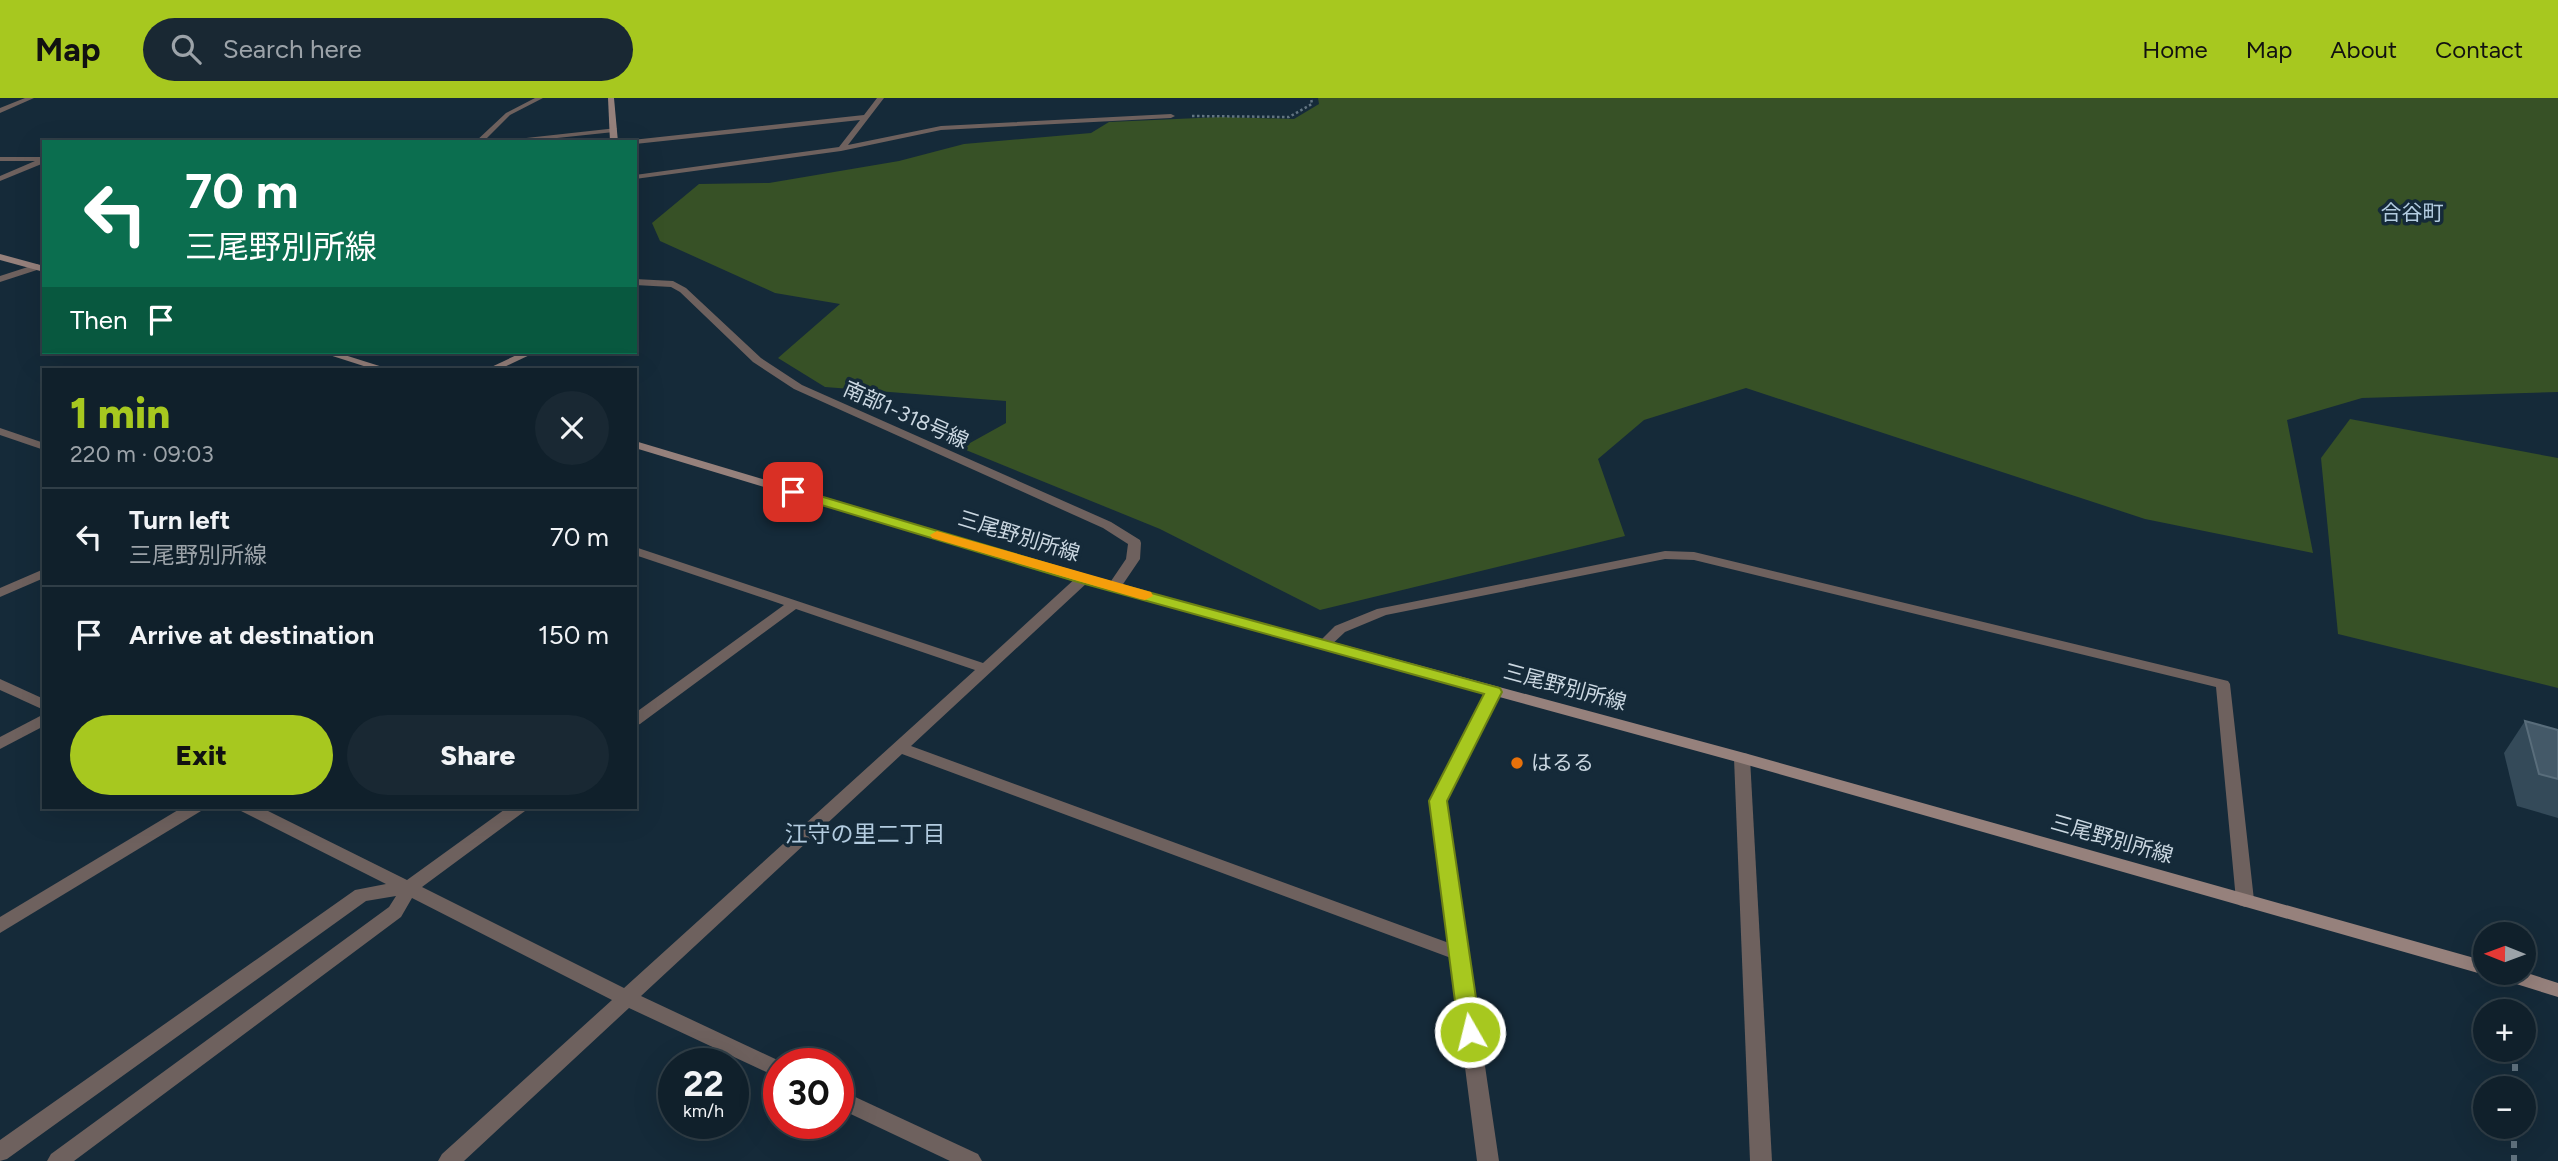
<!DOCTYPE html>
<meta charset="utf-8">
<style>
body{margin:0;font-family:Figtree,"Noto Sans JP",sans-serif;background:#192833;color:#f1f3f6;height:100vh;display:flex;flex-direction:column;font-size:26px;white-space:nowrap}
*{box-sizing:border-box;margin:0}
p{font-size:23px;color:#9ca3a9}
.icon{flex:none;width:38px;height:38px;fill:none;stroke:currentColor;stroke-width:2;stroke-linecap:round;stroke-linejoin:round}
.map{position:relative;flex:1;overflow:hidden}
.panel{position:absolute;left:42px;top:270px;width:595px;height:441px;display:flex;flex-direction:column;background:#10202b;border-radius:0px;box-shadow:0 7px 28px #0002,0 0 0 2px #303e47}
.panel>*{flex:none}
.guide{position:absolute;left:42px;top:42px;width:595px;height:214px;border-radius:0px;box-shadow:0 7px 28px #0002,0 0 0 2px #303e47;background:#0b6e4f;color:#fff;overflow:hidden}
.needle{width:46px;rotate:271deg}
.buttons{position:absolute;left:2473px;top:824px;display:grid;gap:14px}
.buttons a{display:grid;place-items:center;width:63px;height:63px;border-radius:50%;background:#10202b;box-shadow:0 7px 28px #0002,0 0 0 2px #303e47;font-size:35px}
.speed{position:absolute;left:658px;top:950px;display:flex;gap:14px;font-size:35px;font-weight:700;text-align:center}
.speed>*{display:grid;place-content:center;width:91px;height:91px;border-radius:50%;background:#10202b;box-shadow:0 7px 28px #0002,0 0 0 2px #303e47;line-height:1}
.speed small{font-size:18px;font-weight:400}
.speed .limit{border:10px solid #d22;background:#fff;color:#111}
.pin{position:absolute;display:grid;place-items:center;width:60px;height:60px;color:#fff;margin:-30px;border-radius:14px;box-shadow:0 4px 10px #0006}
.me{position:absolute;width:77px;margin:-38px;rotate:352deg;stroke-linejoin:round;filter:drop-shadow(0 0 5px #0008)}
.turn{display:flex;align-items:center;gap:24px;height:147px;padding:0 28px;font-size:32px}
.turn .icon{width:91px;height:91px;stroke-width:2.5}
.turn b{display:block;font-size:49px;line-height:60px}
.then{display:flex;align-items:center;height:66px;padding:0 28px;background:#0003;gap:14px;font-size:26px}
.round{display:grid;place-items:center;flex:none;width:74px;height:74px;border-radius:37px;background:#192833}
.overview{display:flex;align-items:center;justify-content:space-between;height:119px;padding:0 28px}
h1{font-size:42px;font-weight:800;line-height:52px;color:#a7c81f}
.button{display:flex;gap:14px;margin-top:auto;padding:14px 28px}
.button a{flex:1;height:80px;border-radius:42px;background:#a7c81f;color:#111;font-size:28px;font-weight:800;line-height:80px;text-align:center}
.button a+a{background:#192833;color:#f1f3f6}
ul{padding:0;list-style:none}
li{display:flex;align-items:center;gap:21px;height:98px;padding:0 28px;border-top:2px solid #303e47}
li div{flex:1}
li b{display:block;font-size:26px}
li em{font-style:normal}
header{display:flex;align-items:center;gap:42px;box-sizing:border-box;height:98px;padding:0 35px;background:#a7c81f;color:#111}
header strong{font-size:33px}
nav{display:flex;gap:38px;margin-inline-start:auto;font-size:24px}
.search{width:490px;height:63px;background:#192833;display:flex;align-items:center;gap:18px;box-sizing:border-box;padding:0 24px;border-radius:38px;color:#9ca3a9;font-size:26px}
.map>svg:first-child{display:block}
</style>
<header>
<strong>Map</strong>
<div class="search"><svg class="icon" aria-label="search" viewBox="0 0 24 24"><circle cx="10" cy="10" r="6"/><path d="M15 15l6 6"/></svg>Search here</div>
<nav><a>Home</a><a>Map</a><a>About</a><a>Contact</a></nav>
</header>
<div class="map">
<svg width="2558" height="1063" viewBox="0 0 2558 1063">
<rect width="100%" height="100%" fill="#152a39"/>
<g fill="#375126">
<path d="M1318,0H2558V294L2362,300L2287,322L2313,455L2145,421L1746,290L1644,322L1598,361L1625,438L1320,512L1160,431L961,350L1006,325V303L825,289L778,260L840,206L775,195L660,143L652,125L699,86L769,85L899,63L964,46L1091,35L1109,24L1221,19L1294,21L1319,6Z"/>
<path d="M2350,321L2558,360V590L2338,536L2321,360Z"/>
</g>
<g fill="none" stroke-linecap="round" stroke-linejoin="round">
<path stroke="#627481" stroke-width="2.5" stroke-dasharray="2.5 2.5" stroke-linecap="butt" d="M1192,18L1289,19L1312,6L1311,0"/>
<g stroke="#627481" stroke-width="6" stroke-dasharray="7 7" stroke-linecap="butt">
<path d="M2516,904V914"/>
<path d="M2515,952V990"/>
<path d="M2514,1029V1063"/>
</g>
<g fill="#6e615e" fill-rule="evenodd">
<path d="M25,0H34L0,15V10Z"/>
<path d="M535,0H543L510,17L483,44H475L506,15Z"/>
<path d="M877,0H884L848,47L941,28L1171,16L1175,18L1171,20L941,32L841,53L635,81V77L839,49L860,22L635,46L632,42L864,17Z"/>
<path d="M617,30L614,34L519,44H491Z"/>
<path d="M0,59H44V65L0,83V78L35,63H0Z"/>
<path d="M37,166L42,169L40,171L0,184V178Z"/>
<path d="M635,181L673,183L686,190L761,260L802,287L1111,424L1140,442L1141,445L1140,461L1119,492H1109L1107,489L1126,461L1128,446L1103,430L794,291L753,264L680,194L671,189L635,187Z"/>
<path d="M0,330L44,345V352L0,337Z"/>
<path d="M635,449L983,565L1078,478H1088L1090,481L1088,484L911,648L1449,845L1430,703L1487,594L1494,589L1499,591L1501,594L1446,703L1499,1063H1477L1451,860L902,656L641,898L786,966H779V980L629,910L464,1063H438L442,1056L612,902L412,800L401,819L74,1063H47L51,1056L389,809L396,798L366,803L7,1061L0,1063V1042L355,792L386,786L241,713L239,709H260L407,782L508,709H527L525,713L422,789L624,890L975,572L796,511L640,626L635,628V615L784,507L635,457Z"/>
<path d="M1665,453L1694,454L2228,583L2230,586L2254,802L2251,807L2245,809L2239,807L2236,802L2216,589L1694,462L1665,461L1386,517L1345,534L1328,550L1323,551L1316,547L1335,528L1377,511Z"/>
<path d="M44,471V480L0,499V490Z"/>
<path d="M0,581L44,601V612L0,592Z"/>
<path d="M44,616V628L0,651V639Z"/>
<path d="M1742,655L1748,656L1750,660L1772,1063H1750L1734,660L1736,656Z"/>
<path d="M183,709H203L201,713L0,835V819Z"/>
<path d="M838,991L978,1056L982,1063H950L838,1010Z"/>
</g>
<g fill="#96817c" fill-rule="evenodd">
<path d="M608,0H614L618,44H610Z"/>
<path d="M0,156L44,168V174L0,162Z"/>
<path d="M320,254H335L389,271H373Z"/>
<path d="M523,254H536L500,271H487Z"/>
<path d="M635,343L1088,478L1748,656L2485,863V875H2492L2485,877L1737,664L1078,484L635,350Z"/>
<path d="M2524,874L2558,885V899L2497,880L2495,875Z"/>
</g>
</g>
<path fill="#344a59" d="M2525,623L2558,632V720L2517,708L2504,655Z"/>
<path fill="#445968" stroke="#596d7b" stroke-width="2" d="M2525,623L2558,632V681L2539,676Z"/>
<path fill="#a7c81f" stroke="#6d8214" stroke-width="2" d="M793,390L1089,478L1500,590L1502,594L1447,703L1481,934L1478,940L1470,943L1463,940L1459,934L1429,703L1484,596L1078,484L788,397V391Z"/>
<path fill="#f59e0b" d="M937,433L1151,494L1153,498L1145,502L1140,501L932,440L930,437Z"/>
<circle fill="#e8710a" stroke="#152a39" stroke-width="2.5" cx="1517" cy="665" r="7"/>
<g text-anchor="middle" stroke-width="7" stroke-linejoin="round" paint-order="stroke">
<g font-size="21" fill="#b3cce0" stroke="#152a39">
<text x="2412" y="122">合谷町</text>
</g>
<g font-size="21" fill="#cad7e1" stroke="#152a39">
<text transform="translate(906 317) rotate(24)" y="7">南部1-318号線</text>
<text transform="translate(1019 438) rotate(17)" y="7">三尾野別所線</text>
<text transform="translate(1565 589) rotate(15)" y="7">三尾野別所線</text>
<text transform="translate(2112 741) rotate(16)" y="7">三尾野別所線</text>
</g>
<g font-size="21" fill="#cad7e1" stroke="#152a39" text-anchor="start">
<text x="1531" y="672">はるる</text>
</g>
<g font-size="23" fill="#b3cce0" stroke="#152a39">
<text x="865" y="744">江守の里二丁目</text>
</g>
</g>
</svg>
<div class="buttons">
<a><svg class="needle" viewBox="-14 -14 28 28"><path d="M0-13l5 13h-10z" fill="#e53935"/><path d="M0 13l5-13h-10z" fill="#9ca3a9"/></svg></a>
<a>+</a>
<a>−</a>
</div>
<div class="speed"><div>22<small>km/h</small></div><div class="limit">30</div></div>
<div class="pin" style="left:793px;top:394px;background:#d93025"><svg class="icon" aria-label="arrive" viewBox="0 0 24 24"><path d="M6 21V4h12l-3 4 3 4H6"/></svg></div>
<svg class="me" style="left:1470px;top:934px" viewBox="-20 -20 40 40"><circle r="17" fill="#a7c81f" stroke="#fff" stroke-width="3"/><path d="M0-11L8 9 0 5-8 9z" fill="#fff"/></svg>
<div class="guide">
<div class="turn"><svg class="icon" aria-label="left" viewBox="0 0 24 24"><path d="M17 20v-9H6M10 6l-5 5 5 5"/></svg><div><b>70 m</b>三尾野別所線</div></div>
<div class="then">Then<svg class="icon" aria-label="arrive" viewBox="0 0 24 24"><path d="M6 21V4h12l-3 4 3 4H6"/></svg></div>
</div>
<section class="panel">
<div class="overview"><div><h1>1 min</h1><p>220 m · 09:03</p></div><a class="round"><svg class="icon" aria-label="close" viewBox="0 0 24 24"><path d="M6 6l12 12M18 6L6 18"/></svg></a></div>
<ul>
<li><svg class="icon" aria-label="left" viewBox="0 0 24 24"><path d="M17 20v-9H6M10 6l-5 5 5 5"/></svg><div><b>Turn left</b><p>三尾野別所線</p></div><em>70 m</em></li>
<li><svg class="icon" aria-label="arrive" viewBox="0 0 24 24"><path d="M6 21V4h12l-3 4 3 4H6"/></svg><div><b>Arrive at destination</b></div><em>150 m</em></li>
</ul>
<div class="button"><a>Exit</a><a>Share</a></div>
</section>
</div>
